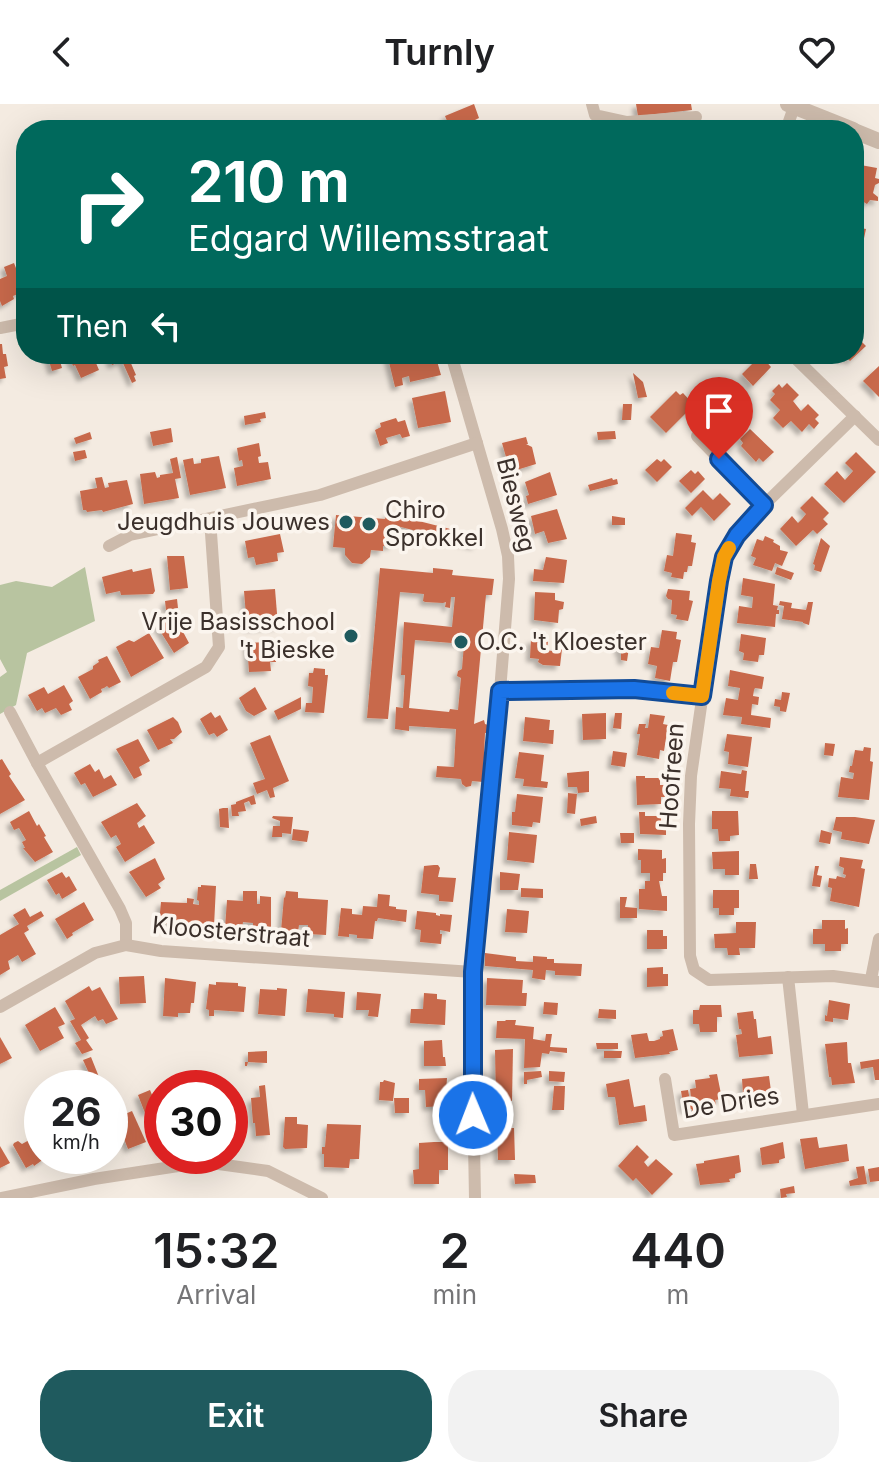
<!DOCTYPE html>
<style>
body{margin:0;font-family:Inter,sans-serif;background:#f2f2f2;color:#202124;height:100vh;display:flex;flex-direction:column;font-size:30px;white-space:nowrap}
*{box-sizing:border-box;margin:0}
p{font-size:26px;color:#757577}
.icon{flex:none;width:44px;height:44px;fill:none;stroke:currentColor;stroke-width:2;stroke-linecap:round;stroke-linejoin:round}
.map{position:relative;height:1094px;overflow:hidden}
.panel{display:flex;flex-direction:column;background:#fff;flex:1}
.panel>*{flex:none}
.guide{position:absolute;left:16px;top:16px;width:848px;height:244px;border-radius:32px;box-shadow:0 8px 32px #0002;background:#00695c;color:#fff;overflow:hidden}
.speed{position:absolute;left:24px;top:966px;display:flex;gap:16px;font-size:40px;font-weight:700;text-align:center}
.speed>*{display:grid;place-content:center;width:104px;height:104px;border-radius:50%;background:#fff;box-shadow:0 8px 32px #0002;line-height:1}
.speed small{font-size:20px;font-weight:400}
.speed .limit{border:12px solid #d22;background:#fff;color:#111}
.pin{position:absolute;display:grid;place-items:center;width:68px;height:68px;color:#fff;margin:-82px -34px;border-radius:50% 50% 50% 0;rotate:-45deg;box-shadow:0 0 8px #0007}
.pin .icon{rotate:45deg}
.me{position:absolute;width:88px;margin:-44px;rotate:359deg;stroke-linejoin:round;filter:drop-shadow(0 0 6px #0008)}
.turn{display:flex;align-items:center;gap:28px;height:168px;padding:0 40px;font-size:36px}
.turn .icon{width:104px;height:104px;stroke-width:2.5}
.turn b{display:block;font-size:56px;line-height:68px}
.then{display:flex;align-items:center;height:76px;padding:0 40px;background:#0003;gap:16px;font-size:30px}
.eta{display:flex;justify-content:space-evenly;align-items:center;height:136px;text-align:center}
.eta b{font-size:48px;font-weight:600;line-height:56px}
.action{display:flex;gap:16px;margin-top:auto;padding:16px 40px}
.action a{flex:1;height:92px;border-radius:32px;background:#1f5a5e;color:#fff;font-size:32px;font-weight:600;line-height:92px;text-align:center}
.action a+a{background:#f2f2f2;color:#202124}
header{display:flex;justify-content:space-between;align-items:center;height:104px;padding:0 40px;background:#fff;font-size:36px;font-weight:600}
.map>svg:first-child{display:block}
</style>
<header><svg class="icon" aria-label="back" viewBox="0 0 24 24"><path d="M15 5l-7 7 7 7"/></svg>Turnly<svg class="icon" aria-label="heart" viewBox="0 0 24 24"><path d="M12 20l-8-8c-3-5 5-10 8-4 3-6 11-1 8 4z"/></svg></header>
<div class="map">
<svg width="879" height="1094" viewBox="0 0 879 1094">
<defs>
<filter id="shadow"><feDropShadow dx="-4" dy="4" stdDeviation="2" flood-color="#0004"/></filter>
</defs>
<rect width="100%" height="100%" fill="#f4ebe1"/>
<g fill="#b8c4a0">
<path d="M85,463L95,517L27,549L16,601L0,610V573L7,568L0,555V481L16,477L52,483Z"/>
<path d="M77,743L81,751L0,797V786Z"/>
</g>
<g fill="#c8694b" fill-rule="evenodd" filter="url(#shadow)">
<path d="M474,0L479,14L475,16L480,26H457L455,23L450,24L445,12Z"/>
<path d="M636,0H691L692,6L638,12Z"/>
<path d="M855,60L877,64L875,74L879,75V79L875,81L873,89L878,93V97L870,96L867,100L862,97V93L854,91Z"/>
<path d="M856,123L866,125L863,139L858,138V134H854Z"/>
<path d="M14,159L25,187L13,192L14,195L2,202L0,197V175L7,172L4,163Z"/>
<path d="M854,230L866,242L850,257L847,254L843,256L837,250H854Z"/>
<path d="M0,240H2L3,250H6L8,262L4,263L6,274L0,275Z"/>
<path d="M47,250H58L62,264L52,267Z"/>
<path d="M68,250H89L91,253L93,252L99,266L81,274L75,261L73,262Z"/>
<path d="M118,250H127L136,271L134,272L136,277L132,279L122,257L112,261L109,254Z"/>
<path d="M387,250H435L441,271L410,278L409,272L402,274L403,281L395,283Z"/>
<path d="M757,255L761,258L764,255L771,263L753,282L742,270Z"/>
<path d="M879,262V293L863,277Z"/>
<path d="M633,269L643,278L647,293L638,294Z"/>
<path d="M787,279L799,291L793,297L801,307L808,300L819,311L815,315L819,319L814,325L809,320L802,328L791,317L783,324L773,314L780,306L770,296L775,290L772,287L779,280L782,284Z"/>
<path d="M724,282L739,296L726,309L712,295Z"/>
<path d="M445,287L451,318L418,324L412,294Z"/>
<path d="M676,287L680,291L683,289L694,301L666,329L650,313Z"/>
<path d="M623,300H632L631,316H622Z"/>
<path d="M265,308L266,314L260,315L261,318L245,321L244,312Z"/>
<path d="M396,314L398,318L405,316L410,332L402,334L400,330L386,334L388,339L380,342L375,326L381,323L380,319Z"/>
<path d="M171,324L173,338L153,342L150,328Z"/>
<path d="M750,325L774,348L763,358L759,354L756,358L741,342L743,339L740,335Z"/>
<path d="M615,327L616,335L598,336L597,328Z"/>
<path d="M90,328L92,335L76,340L74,334Z"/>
<path d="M526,333L528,340H526L532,343L536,360L510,368L507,359L512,357L510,351L506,353L502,339Z"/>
<path d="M259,339L261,352L258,353L259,359L268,358L271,375L237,382L234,364L243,362L242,356L239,357L237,344Z"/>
<path d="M85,346L87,354L75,357L73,348Z"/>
<path d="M856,348L876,368L844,399L824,380L837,367L845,376L853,367L845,359Z"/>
<path d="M219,352L226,384L190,391L183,356L193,354L194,360L201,359V355Z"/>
<path d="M177,353L181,374L175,375L179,394L144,400L140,370L155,368L157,374L160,373V371L173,369L170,355Z"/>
<path d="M657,355L661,358L664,355L672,363L657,378L645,366Z"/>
<path d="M691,366L695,370L698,367L705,375L691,389L679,377Z"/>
<path d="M550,368L557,391L528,400L526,392L529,391L525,378Z"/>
<path d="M102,373L105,384L109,383L108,379L127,376L133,400L103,408L102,406L87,408L86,406H83L80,387L97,384L95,374Z"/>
<path d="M612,374L613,376L617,375L618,380L590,387L588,381Z"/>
<path d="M703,386L713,396L720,389L731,400L714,417L701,403L692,412L685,404Z"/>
<path d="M812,392L829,409L823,415L828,420L817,430L813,426L796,442L780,425L792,412L798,419L802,415L806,410L800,404Z"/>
<path d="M557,405L567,435L548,439L544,427L535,430L531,412Z"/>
<path d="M387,409L478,432L476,442L397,422L392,442H383V447L371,446L370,453L362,460L352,459L345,451V444L333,443L336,411L385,415Z"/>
<path d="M612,412L625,414V421H612Z"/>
<path d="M676,429L692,431L691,438L696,439L692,462H688L687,468H684L683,475L671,473L672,469L664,467L667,451L673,452Z"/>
<path d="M280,430L284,448L277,449L278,457L256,461L254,453L248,454L245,437Z"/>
<path d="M765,432L774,436L773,438L780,442V446L788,448L782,462L775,459L772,467L753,461L756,454L751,452L757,435L763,437Z"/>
<path d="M821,434L830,442L821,468L814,466L815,461L813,460Z"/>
<path d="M167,452H184L188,484L170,486Z"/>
<path d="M546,453L567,456L564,479L533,477L534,465L543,466Z"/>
<path d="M777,463L794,469L791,476L775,470Z"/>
<path d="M151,464L155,487L153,490L121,491L120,487L106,490L102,473L132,465L133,468Z"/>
<path d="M380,464L433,469V464L453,466L452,471L494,475L492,491H486L474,620L484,616L485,620L488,621L487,629H485L483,678L472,677L471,682L466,683L462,680L461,675L436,673L437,662L454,663L456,625L409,622V627L395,625L396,603L403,604L405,571H401L404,518L452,523L455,493H451L450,504L445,503L446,498L443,499L425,498L423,497L424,490L400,488L388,615L367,614ZM415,536L464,540L462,565L458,567L457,572L461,574L458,606L450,605L449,608L409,604Z"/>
<path d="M743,474L775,480L773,501L778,502L777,506H779V510H776L775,523L737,519L739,502L752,504L753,493L741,491Z"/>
<path d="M275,485L278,522L247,524L244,487Z"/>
<path d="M668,485L690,487L689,496L693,497L688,517L676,515L677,511L671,510L672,496L668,495L666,492Z"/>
<path d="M535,488L555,489V496L564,498L563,505L559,506L558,519L534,516Z"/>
<path d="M177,495L178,504L166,506L165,497Z"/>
<path d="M780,497L792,499L791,504L806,506L808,498H813L809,521L803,519V518L782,515L784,502L779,501Z"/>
<path d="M182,513L187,522L182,526L189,539L174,549L157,522L170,514L173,518Z"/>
<path d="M662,526L677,528L676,535L681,536L677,558H673L670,577L655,574L657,562L648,560L651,543L659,544Z"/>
<path d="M149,529L164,554L131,573L116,543L129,536L134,538Z"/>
<path d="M741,530L766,534L764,551H759L758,558L743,556L744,549L739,547Z"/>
<path d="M531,535L548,537L547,546L552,547V544L562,545L560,562L543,561L538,558L539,555L530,554Z"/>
<path d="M269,538V546H275L276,558H270L271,567L249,568L247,539Z"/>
<path d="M620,538L623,539V542L629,543L627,557L621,556V548H618Z"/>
<path d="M107,552L121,578L109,584L107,582L104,584L101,585L102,588L90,595L78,573L93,565V562L99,558L98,556Z"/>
<path d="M314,564L325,565V571H328L324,609L305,608L306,599H312L313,583L308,582L309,569H313Z"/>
<path d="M730,566L764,573L762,585L755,584L754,586L753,592L759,593L758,601L752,600L751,611L771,614L770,624L741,620L742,613L723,611L726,594L738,596L740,584L728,582Z"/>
<path d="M64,581L73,597L69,600L72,606L61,611L56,604L45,609L42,604L37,607L28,591L44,583L48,590Z"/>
<path d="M255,583L267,605L254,612L246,607L239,594Z"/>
<path d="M782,588L790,589L786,608L780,607V603L774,602L775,595L781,596Z"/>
<path d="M301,593V605L278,616L274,607Z"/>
<path d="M211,608L215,614L220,611L228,626L217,633L214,629L209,631L200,615Z"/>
<path d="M606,609V635L583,636L582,610Z"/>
<path d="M615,609H622L621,625L613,624Z"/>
<path d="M650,610L665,612L663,620L668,621L664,647L660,646L659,655L637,651L640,630H637L639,620H646L645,624H648Z"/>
<path d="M173,613L178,618L182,628L174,635H170L173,639L158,646L147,626Z"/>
<path d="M525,613L550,616L549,626H554L553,640L523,637Z"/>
<path d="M727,630L752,633L748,663L728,660L729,648L724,647Z"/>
<path d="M270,631L289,677L273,684L275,693L270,694L267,686L257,690L253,679L265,675L250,639Z"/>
<path d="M138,635L150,657L139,663L142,671L134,675L116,645Z"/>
<path d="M825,639L835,640L833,652L824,651Z"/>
<path d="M864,643L871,644L870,657L873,658L869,696L838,693L841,673L853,675L854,669L849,668L850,662H852L855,646L863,647Z"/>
<path d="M613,647L627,649L625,663L611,661Z"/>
<path d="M519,648L544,651L541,677L548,678L547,684L523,682L524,675L515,674Z"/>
<path d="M2,655L11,670L9,672L25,696L0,710V656Z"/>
<path d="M90,660L95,668L99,665L104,675L111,671L117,681L93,693L85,679L81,681L74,669Z"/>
<path d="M742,666L747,667L745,687H749L748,694L730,692L731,685L719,684L721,667L741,670Z"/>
<path d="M589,667V688L578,689L577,683H568L567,669Z"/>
<path d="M636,672H645V674H660V681H665V693H661V700L637,701Z"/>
<path d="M568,689L577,690L575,710L567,709Z"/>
<path d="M517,690L543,693L540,719L533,718L532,723L512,721V708H515Z"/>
<path d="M254,691L256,700L251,701L249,697L244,699L246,707L238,708L239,712H232L231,701L236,700V698Z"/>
<path d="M137,699L146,712L137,719L139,724L144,721L155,739L125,758L116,743L121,740L119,736L116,731L111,734L101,718Z"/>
<path d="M223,704H228L229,724L220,723L219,705Z"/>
<path d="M29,707L37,722L39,720L46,732L44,733L53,748L35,758L23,744H25L22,738L26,736L19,724L14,726L10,718Z"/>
<path d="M712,707H738L739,731L730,732V737H719L718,725H712Z"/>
<path d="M639,708H645V712H661V719H666V731L640,730Z"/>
<path d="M273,712L293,713L291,730L282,729V733H272L273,722H280V717L272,714Z"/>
<path d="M596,712L597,719L581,722L580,715Z"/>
<path d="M836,713H855L875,716L869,740L841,735L842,728L833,726Z"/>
<path d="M293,725L309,727L307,738L292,736Z"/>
<path d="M821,726L832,729L830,740L819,738Z"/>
<path d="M509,728L537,731L534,759L507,756Z"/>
<path d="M620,729H634V739H621Z"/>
<path d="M638,745L662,746V755L666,754V769H663V777H659L662,792H667V807L639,805V785H645V777H650V769H641V756H638Z"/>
<path d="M739,747V771H725V765H713L712,748Z"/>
<path d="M840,753L863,756L861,764L865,765L859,803L830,797L832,784L828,783L829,774L836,775L837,772L845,774L846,771L843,770L844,764L839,762Z"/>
<path d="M155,754L165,775L158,780L161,784L146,793L129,768Z"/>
<path d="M750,760H756L758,775H749Z"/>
<path d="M434,761H438L440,764L438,773L456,774L453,798L439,797V791L421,789L424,762Z"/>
<path d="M815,762H819L817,771L822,772L820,783L812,782Z"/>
<path d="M62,768L66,774L69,772L77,786L62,795L59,789L56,791L47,776Z"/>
<path d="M500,768L520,770L518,786H500Z"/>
<path d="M201,781L216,782L214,822L159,819L161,798L187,799V794L194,795L193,800L199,801V797L197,796L198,783H201Z"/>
<path d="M521,784L543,785V794L521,793Z"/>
<path d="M713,786H739V804H734V811H719V804H713Z"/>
<path d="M243,787H257V800H260V792L271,793V827L253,826V819L243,818L242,825L225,824L227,796L243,797Z"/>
<path d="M286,787L298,788V794L328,796L326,831L308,830V821H299L298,828L281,827L284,793L285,794Z"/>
<path d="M378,790L390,791L389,802L396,803V805L407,806L406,818L378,814L377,817H375L373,835L357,834V831L349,830V833L338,832L341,804L352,805V810L362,811L363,802L377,803Z"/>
<path d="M620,793H627L625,803L637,804V814H620Z"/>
<path d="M84,798L94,816L72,829L73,831L67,835L55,815Z"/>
<path d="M25,804L30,813L41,807L44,812L27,822L29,826L24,829L36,850L22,858L18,851L8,857L10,865L0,871V831L19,820L13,811Z"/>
<path d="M507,805L529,807L527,829L505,828Z"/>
<path d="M417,807L436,809V811L440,812V810L452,811L450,828L440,826V830H442L441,840L420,838L421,826L415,825Z"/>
<path d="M822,816H845V825L848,824V840H841V847H825V840H813V825H822Z"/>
<path d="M736,818H756L755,844H739L740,851H728L727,844H715L714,830L736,829Z"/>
<path d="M647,826H663V832H667V845H647Z"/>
<path d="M485,849L516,853V857L533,858V852L547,853V855H554V859L582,860L581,872L555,871V867L546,866L545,876L532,874L533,866L485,862Z"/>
<path d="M663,863V870H668V882L647,883V864Z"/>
<path d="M144,872L146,899L120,900L119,873Z"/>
<path d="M165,874L196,878L194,899H191L190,909H178V913L163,912Z"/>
<path d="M487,874L523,876L522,889H527L526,902L486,901Z"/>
<path d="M216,878L238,879V882L246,883L244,908L214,906V912H209V906L206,905L209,880L216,881Z"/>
<path d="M89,882L92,887L100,883L118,915L106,920L103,915L98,917L95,912L81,921L89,934L86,936L93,946L82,950L75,939L81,936L70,917L75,915L65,897Z"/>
<path d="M277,884L287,885L285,912L258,910L260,885L277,886Z"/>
<path d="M308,885L345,888L343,914L334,913V910L306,908Z"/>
<path d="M357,888L381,890L378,913L368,912L369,906H356Z"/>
<path d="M424,889L437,890V895L446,896L445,921L410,919L411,905H423Z"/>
<path d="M829,896L850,900L848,916L833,914V918L825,917V911L827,912Z"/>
<path d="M544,898L558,899L557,911L543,910Z"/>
<path d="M700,901H721L722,913H717V928H700L699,920H693V906H699Z"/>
<path d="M55,903L65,920L58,923L64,934L40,947L25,921Z"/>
<path d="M599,905L616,906V915L598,914Z"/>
<path d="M753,907L754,915H756L758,934L771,932L773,950L739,953L736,931L742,930L741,925H739L737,909Z"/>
<path d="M506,916H516L515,921L534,923L533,935L545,937L546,930H552L550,943L567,944V949L550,947L549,950L542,949L540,963L524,964L525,935L496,934L497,917H505Z"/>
<path d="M673,925L678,946L669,948L670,950L635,954L631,931L647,929L649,937H654L660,935V933L663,932L662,927Z"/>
<path d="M0,933L12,954L0,960Z"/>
<path d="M442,936L443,953H445L446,962H424V937Z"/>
<path d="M847,938L848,959H851L855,979L832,981L831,973H829L825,940Z"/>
<path d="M596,939H618V945H597Z"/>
<path d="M513,945L512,997L496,996L495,946Z"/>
<path d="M267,947V959L248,958L247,962H245V958H248V948Z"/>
<path d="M604,947H622L621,954H604Z"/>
<path d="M91,953L99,973L92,976L83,956Z"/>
<path d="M879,955V976H875L873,963L861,965L860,958Z"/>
<path d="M541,967L542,973L527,976V980H524V968Z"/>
<path d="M549,967L565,968L564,978L549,977Z"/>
<path d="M717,970L722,995L715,996L716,1002L692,1007V1005L684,1006L681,987L688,986L691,1002L692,1001L690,985L696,984L695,976L710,974L709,971Z"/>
<path d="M769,972L771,987L763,988L764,994L749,996L748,989L743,990L742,975Z"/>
<path d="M447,974L445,1002L426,1003L425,986H419V975Z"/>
<path d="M629,975L634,1003L645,1001L647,1017L619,1021L615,993H608L606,980Z"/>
<path d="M384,976L395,979L393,997L379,996L380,978H383Z"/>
<path d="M265,981L270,1031L256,1032L255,1019H253L251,994L260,993L259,982Z"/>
<path d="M554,982H565L564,1006H552Z"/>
<path d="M150,986L155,998L153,999L155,1004L145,1009L138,991Z"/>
<path d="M394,994H409V1009H395Z"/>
<path d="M132,1007L146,1038L128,1045L116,1014Z"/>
<path d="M162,1010V1050L151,1025L158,1022L154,1015Z"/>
<path d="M285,1013H297V1020L308,1021L307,1044L285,1045L283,1043Z"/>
<path d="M327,1020L361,1021L359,1055H350L349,1064L324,1063V1050H322V1043H325Z"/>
<path d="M497,1024H514L515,1056H498Z"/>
<path d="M42,1029V1052H48L34,1062L33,1060L26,1064L13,1041L14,1039L18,1037L22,1040Z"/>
<path d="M817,1033L819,1044L847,1040L849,1057L805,1065L800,1035Z"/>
<path d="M434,1038H448V1066H439V1080H414L413,1066L419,1065V1039Z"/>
<path d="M783,1038L785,1054L779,1056V1059L762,1061L760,1044Z"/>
<path d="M637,1041L649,1053L644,1058L648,1063L656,1055L673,1070L652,1091L636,1074L633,1077L618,1062Z"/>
<path d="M0,1042L10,1059L0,1064Z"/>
<path d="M739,1051L741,1068L735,1070V1074L729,1075L730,1078L700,1081L696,1060L704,1059V1057Z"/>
<path d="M864,1062L867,1080L850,1082L849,1077L858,1074L856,1063Z"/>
<path d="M879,1063V1077L870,1078L868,1065Z"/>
<path d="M514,1070L535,1071L536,1079L515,1080Z"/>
<path d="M794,1082L795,1089L786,1090L787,1093L781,1094L780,1085Z"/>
</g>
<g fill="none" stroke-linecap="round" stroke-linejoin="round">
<g stroke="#cdbbac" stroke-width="12">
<path d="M592,0L595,11L627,18L696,13"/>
<path d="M786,26L794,3"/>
<path d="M0,224L26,219"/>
<path d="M451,250L502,425L508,452L509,475L500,587L473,868L472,927L475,1094"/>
<path d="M791,250L879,336"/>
<path d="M855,312L764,401L737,431L724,453L719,477L691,672L689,720L690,852L694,866L709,876L833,872L879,878"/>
<path d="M697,332L764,401"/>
<path d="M109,442L130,431L320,391L477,339"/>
<path d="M500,587L634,585L702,592"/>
<path d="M10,608L37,659L120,805L126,819V841"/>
<path d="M37,659L206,563L219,543L210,415"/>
<path d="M788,873L803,1010"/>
<path d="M871,875L879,835"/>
<path d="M0,903L95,849L126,841L161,847L473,868"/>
<path d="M665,975L674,1031L879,1000"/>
<path d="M2,1094L94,1075L204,1058L268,1067L322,1094"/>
</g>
<g stroke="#cdbbac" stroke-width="16">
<path d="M788,0L853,26"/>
<path d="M854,27L879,37"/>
</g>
</g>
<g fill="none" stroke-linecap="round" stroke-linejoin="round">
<defs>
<path id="route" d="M473,1011V868L500,587L634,585L702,592L719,477L724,453L737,431L764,401L719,355"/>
</defs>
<use href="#route" stroke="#114b97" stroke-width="20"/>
<use href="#route" stroke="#1a73e8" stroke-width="14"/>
<path stroke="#f59e0b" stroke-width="14" d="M673,589L702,592L719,477L724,453L729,444"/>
</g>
<g fill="#1f5a5e" stroke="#fbf5ee" stroke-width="3">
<circle cx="346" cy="418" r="8"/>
<circle cx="369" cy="420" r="8"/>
<circle cx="351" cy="532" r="8"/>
<circle cx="461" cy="538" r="8"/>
</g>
<g text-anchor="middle" stroke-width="7" stroke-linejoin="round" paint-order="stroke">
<g font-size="24" fill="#3b302b" stroke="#fbf5ee">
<text transform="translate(516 401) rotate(76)" y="8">Biesweg</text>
<text transform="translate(672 672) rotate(-86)" y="8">Hoofreen</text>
<text transform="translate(231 828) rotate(5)" y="8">Kloosterstraat</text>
<text transform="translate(731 999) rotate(-9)" y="8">De Dries</text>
</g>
<g font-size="24" fill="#3b302b" stroke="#fbf5ee" text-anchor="start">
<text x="385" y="414">Chiro<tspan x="385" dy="28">Sprokkel</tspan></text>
<text x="330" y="426" text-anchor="end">Jeugdhuis Jouwes</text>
<text x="335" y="526" text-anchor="end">Vrije Basisschool<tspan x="335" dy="28">'t Bieske</tspan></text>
<text x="477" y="546">O.C. 't Kloester</text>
</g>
</g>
</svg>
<div class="speed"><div>26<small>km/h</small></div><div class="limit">30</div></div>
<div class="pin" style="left:719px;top:355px;background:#d93025"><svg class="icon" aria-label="arrive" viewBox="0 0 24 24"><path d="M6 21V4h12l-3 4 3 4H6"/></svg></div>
<svg class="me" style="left:473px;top:1011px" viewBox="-20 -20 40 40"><circle r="17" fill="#1a73e8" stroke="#fff" stroke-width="3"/><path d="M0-11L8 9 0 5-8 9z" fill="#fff"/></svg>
<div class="guide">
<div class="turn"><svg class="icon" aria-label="right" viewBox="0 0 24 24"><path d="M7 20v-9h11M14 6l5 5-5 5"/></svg><div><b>210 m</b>Edgard Willemsstraat</div></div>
<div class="then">Then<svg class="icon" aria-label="left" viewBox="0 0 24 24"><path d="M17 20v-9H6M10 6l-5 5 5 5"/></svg></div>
</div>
</div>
<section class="panel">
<div class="eta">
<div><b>15:32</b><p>Arrival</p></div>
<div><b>2</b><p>min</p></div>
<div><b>440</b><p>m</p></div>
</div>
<div class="action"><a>Exit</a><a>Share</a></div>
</section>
